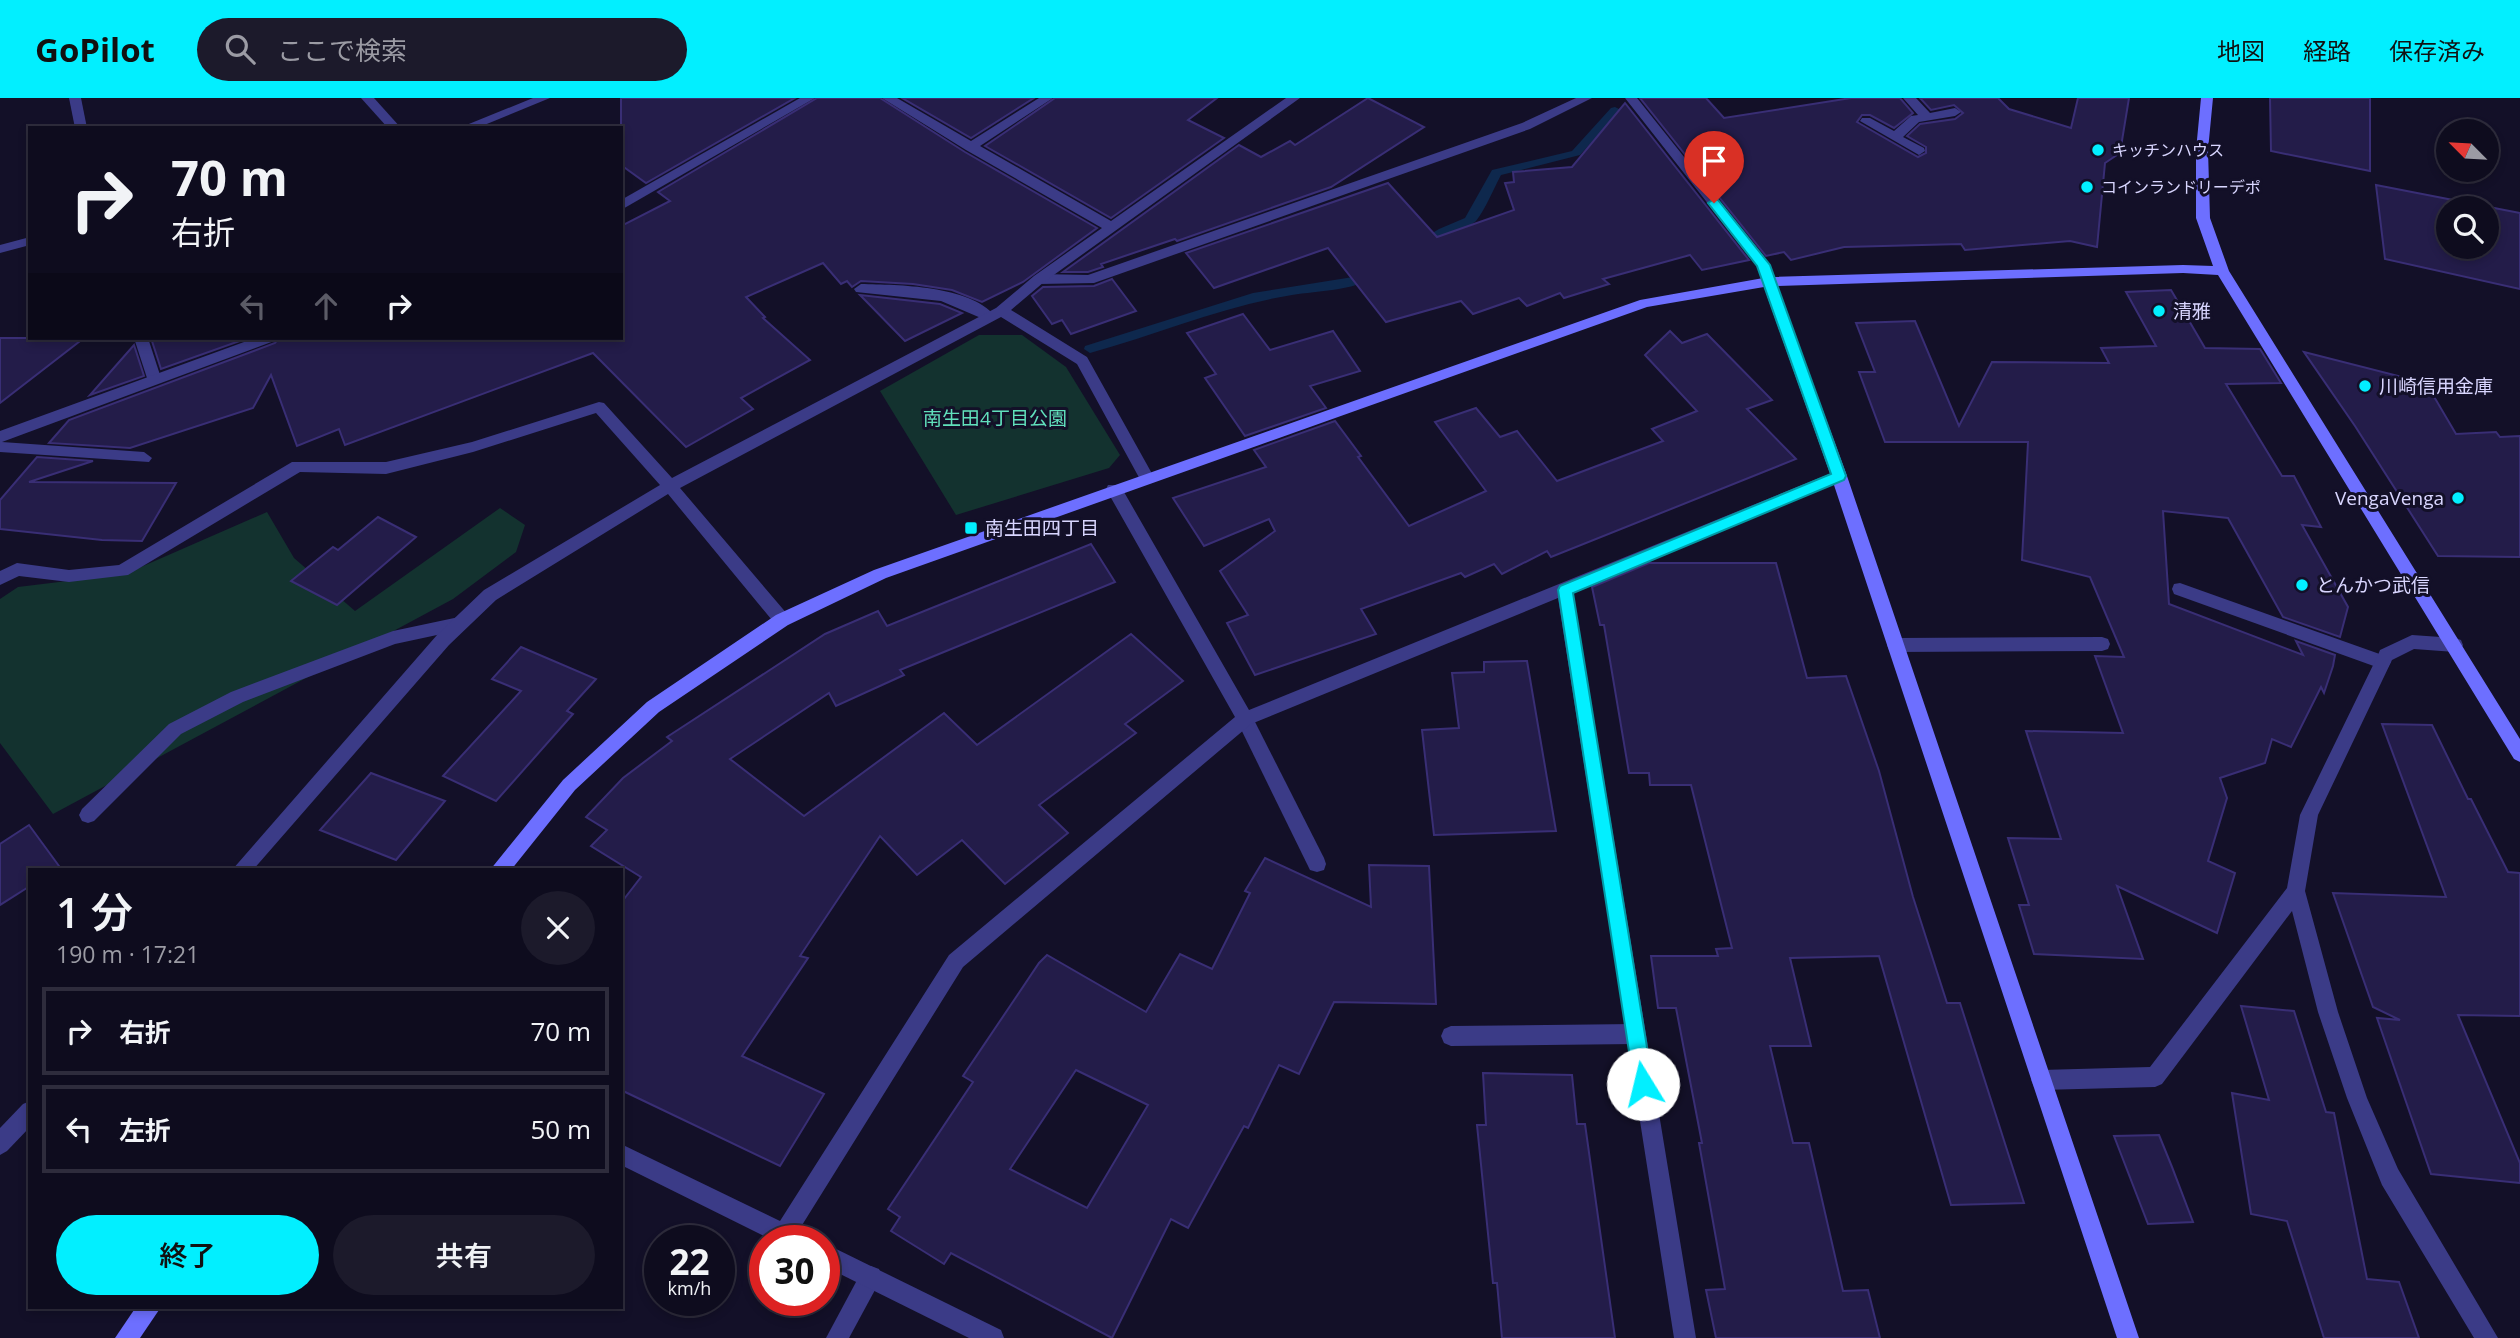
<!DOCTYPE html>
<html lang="ja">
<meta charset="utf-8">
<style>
body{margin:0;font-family:"Open Sans","Noto Sans JP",sans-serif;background:#1c1a2b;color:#f1f3f6;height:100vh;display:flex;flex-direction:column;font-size:26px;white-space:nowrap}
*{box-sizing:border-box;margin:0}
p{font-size:23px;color:#9b9ba4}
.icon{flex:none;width:38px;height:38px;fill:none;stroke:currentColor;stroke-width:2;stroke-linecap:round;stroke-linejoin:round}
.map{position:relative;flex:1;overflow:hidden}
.sheet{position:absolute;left:28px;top:770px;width:595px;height:441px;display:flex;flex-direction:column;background:#0e0c1e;border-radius:0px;box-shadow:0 4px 10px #0003,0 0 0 2px #2e2c3c}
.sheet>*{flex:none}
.banner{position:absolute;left:28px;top:28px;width:595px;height:214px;border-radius:0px;box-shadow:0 4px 10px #0003,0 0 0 2px #2e2c3c;background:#0e0c1e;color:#f1f3f6;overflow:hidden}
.needle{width:46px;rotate:294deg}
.tools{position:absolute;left:2436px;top:21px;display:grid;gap:14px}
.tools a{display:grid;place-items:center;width:63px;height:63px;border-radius:50%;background:#0e0c1e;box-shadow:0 4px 10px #0003,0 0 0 2px #2e2c3c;font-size:35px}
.speed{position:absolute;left:644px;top:1127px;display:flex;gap:14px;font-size:35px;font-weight:700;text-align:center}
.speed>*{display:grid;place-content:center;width:91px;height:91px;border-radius:50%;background:#0e0c1e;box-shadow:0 4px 10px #0003,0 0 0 2px #2e2c3c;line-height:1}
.speed small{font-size:18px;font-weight:400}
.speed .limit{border:10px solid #d22;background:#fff;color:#111}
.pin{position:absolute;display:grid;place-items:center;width:60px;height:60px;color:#fff;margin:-72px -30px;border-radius:50% 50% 50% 0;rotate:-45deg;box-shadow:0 0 7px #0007}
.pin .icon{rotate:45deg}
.me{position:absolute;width:77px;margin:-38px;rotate:351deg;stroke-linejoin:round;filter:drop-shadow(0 0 5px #0008)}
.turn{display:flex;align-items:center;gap:24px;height:147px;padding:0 28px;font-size:32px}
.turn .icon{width:91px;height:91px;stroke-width:2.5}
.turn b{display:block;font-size:49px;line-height:60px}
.lanes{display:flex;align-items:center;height:66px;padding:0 28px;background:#0003;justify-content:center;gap:35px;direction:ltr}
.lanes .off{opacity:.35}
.round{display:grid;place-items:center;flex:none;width:74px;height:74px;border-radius:37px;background:#1c1a2b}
.head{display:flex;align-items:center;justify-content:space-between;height:119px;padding:0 28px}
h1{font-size:42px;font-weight:600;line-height:52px}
.button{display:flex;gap:14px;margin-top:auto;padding:14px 28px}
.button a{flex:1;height:80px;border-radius:42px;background:#02efff;color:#111;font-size:28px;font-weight:600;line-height:80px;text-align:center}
.button a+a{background:#1c1a2b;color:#f1f3f6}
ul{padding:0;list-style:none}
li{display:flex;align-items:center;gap:21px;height:88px;margin:0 14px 10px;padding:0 14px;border:4px solid #2e2c3c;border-radius:0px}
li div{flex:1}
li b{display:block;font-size:26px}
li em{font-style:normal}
header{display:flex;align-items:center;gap:42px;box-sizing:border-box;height:98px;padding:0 35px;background:#02efff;color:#111}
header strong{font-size:33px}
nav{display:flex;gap:38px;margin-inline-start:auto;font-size:24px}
.search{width:490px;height:63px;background:#1c1a2b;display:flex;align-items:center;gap:18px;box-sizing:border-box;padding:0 24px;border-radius:38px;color:#9b9ba4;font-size:26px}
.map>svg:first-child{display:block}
</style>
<header>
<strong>GoPilot</strong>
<div class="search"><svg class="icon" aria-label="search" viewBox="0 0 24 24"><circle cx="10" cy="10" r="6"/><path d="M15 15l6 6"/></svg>ここで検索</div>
<nav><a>地図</a><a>経路</a><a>保存済み</a></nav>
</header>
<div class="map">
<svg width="2520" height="1240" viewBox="0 0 2520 1240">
<rect width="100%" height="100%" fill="#131028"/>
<g fill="#13322f">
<path d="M979,237H1022L1066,269L1120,357L1109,370L956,417L880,293Z"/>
<path d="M500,410L525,427L516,454L453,501L53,716L0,645V501L18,489L125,476L267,414L294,460L355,513Z"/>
</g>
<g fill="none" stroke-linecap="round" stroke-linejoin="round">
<g fill="#0e284d" fill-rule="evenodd">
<path d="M1615,9L1621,12L1619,14L1580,57L1501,77C1493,92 1486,110 1476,123C1472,128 1422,152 1416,151V145L1439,131L1465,120L1492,72L1572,53L1611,10Z"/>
<path d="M1374,171L1380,175C1363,192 1316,193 1292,197C1223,208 1158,236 1090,255L1084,251L1085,248L1253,195L1353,179Z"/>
</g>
</g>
<g fill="#231c49" stroke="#392e75" stroke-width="2" fill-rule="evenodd">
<path d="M621,0H795L646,85L621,67Z"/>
<path d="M817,0H880L965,54L1097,130L1023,184L982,204L952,192L913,186L861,183L852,189L847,183L841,186L823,165L746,199L765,219L763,220L810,262L741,300L753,311L686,349L593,255L345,347L339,331L297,348L271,277L253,310L130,350L49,345L69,322L275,245L279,240H621V128L670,103L658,94Z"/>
<path d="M902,0H1034L971,40Z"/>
<path d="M1055,0H1217L1188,22L1224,40L1111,120L985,48Z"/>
<path d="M1368,0L1424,29L1331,89L1177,143L1175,141L1101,166L1103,169L1088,174H1063L1239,47L1261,59L1290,43L1295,47Z"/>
<path d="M1640,0H1706L1724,20L1851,0H1900L1913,15L1894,30L1870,17H1862L1857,24L1918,59L1926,55V49L1907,38L1920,26L1955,21L1963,15L1954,7L1931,12L1920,0H1998L2009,11L2071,30L2078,0H2129L2120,55L2105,65L2097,149L2070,143L1965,152L1961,146L1844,149L1791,162L1784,154L1766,158Z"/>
<path d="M2270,0H2370V73L2271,53Z"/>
<path d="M1625,5L1749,162L1702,172L1690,157L1603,181L1609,186L1564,200L1560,195L1527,208L1519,200L1473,216L1461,203L1386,224L1328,150L1214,190L1186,155L1388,85L1437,139L1514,112L1505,85L1514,84L1513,74L1572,69Z"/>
<path d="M2376,87L2520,115V191L2385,161ZM2448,110H2487V149H2448Z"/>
<path d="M1112,181L1136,213L1071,236L1062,222L1052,226L1032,198L1043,189L1094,188Z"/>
<path d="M2171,192L2205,250L2260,251L2281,285L2226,286L2282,378H2294L2321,429L2302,427L2348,509L2340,539L2283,519L2228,420L2163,413L2169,506L2303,557L2296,543L2335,557L2333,568L2324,595L2321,589L2291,649L2272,641L2265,665L2220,680L2227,700L2208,763L2235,775L2217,835L2117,788L2143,861L2034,856L2019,807H2029L2008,740L2061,741L2026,633L2123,635L2095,558L2124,559L2090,479L2022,462L2028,344H1885L1859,274H1875L1856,225L1915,223L1959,328L1992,264L2109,265L2101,250L2156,248L2126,194Z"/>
<path d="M860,197L940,206L962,215L905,243Z"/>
<path d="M1243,216L1270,252L1333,233L1360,273L1310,288L1326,310L1245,338L1205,280L1216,276L1187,235Z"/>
<path d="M1670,233L1682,245L1707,236L1772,302L1747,311L1796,361L1551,459L1547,453L1502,476L1494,466L1465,479L1461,475L1361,511L1376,536L1255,577L1227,525L1248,517L1220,473L1275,433L1269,421L1204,448L1173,400L1266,369L1254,352L1335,323L1361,358L1358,359L1409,428L1486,393L1435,324L1476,310L1500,339L1517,333L1557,383L1663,343L1652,331L1697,313L1645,257Z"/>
<path d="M0,240H84L0,305Z"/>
<path d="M151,240H248L161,271Z"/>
<path d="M134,247L144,278L90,297Z"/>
<path d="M2304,254L2426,285L2456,336L2496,334L2500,339L2520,338V459L2438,458L2355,328Z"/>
<path d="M37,359L93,363L29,384L176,385L142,443L102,442L0,431V402Z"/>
<path d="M378,419L416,439L337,507L291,483L333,449L338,452Z"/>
<path d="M1091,446L1115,484L900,572L904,577L836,608L829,595L730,661L804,718L944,615L977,647L1131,536L1183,583L1125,626L1136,635L1039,707L1068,735L1005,786L962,742L917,777L880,738L800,858L808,860L742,958L824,996L780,1068L621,992V805L641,779L591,748L607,732L586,719L623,680L672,643L667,639L825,536L878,513L887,528Z"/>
<path d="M1649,465H1776L1807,580L1846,578L1879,673L1913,799L1947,905H1960L2024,1105L1951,1107L1879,858L1790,860L1811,948H1770L1793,1045H1809L1843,1193L1868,1192L1880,1240H1716L1706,1192L1725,1191L1699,1045H1702L1676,910H1658L1651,858H1718L1716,851L1732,850L1691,687H1650L1649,675H1629L1604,527H1600L1592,489Z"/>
<path d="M521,549L596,581L567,613L573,616L496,703L443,678L521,593L492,581Z"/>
<path d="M1527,563L1556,733L1434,737L1422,632L1459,630L1452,575L1484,574V564Z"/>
<path d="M2382,626L2432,627L2468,701H2471L2508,774L2520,775V918L2458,917L2520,1065V1085L2431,1076L2377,920L2400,922L2373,909L2333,795L2446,799Z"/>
<path d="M371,675L445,703L396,762L320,732Z"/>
<path d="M29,727L59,768L54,772H30V788L0,807V746Z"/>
<path d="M1265,760L1371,809L1369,767L1429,768L1436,906L1334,904L1299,976L1279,967L1248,1030L1244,1028L1188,1130L1171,1121L1112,1240L951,1155L944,1166L891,1133L900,1119L888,1111L973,984L963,978L1039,865L1047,857L1146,914L1180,856L1212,871L1250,795L1245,793ZM1076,972L1148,1007L1087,1110L1010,1071Z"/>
<path d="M2241,908L2294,913L2326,1014L2334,1015L2367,1181L2399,1184L2419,1240H2324L2287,1123L2251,1116L2232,995L2269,1002Z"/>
<path d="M1483,975L1572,977L1577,1026H1585L1615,1240H1502L1497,1185H1493L1477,1027H1486Z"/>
<path d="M2159,1037L2172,1069L2193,1124L2148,1126L2114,1038Z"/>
</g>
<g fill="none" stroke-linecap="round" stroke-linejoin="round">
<g fill="#3b3b87" fill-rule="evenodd">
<path d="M69,0H81L87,30H75Z"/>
<path d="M1576,0H1592L1530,31L1094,185L1039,186L1032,181L1039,176L1088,177L1522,25Z"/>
<path d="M1903,0H1916L1930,15L1955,10L1961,14L1955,18L1919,24L1903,39L1924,50L1925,53L1919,57L1860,23L1862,20H1870L1894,33L1911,18L1918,17Z"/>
<path d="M861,186C898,187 969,187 995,218L988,223L941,203L856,194L854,191Z"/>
<path d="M134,240H148L161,280L159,284L154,285L147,280Z"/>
<path d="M2180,485L2388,559L2391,564L2388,569L2382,571L2174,496L2172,491L2174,486Z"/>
<path d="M459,519L465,521L467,526L465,531L395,546L243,604L181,636L94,723L88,725L82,723L79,717L82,711L169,626L231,594L393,533Z"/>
<path d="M2102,539L2108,541L2110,546L2108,551L2102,553L1895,554L1889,552L1887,547L1889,542L1895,540Z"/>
<path d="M1245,614L1251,616L1324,760L1326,766L1324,772L1317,774L1310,772L1236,621L1239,616Z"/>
<path d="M1635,926L1642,929L1645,936L1642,943L1635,946L1451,948L1444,945L1441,938L1444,931L1451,928Z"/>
<path d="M871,1168L879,1171L882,1179L849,1240H826L863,1171Z"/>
</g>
<g fill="#3b3b87" fill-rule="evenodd">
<path d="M361,0H374L401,30H388Z"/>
<path d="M533,0H550L477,30H459Z"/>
<path d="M800,0H815L621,112V102Z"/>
<path d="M882,0H897L971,43L1039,0H1053L980,48L1111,123L1286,0H1300L1044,184L1011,212L1087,259L1155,381L1152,385H1142L1077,266L1001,219L680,390L788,517L790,522L788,527H776L668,396L496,502L449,547L253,772H232L437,537L484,492L660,387L596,315L473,354L386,376L300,374L128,477L69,484L19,478L0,487V473L17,465L69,472L119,467L292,364H386L472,344L599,304L604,305L672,380L996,210L1034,178L1102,130L966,52Z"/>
<path d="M1625,0H1637L1768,164L1776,184L1774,187H1764L1757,168Z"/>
<path d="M30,139V147L0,155V147Z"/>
<path d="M255,240H276L274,243L2,344L144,354L152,360L149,364L0,354V333Z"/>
<path d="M1839,372L1847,378L1844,382L1573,494L1696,1240H1674L1558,500L1251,626L963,869L799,1132L806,1135L809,1143H774L621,1067V1046L780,1123L949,857L1235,619L1106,391L1108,387H1120L1249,612Z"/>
<path d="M2412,537L2455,540L2461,542L2463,547L2461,552L2455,554L2414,551L2392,562L2318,717L2305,793L2338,914L2367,1000L2398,1071L2498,1240H2474L2382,1087L2347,1000L2318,914L2292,813L2162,986L2155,989L2041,992L2034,989L2031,982L2034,975L2041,972L2150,969L2287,790L2300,717L2378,557L2380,552Z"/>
<path d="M30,1003V1029L7,1053L0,1057V1030L23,1006Z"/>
<path d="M824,1145L1001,1232L1004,1240H969L824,1168Z"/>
</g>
<g fill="#6d6fff" fill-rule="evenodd">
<path d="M2201,0H2213L2208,52L2210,120L2229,173L2520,641V664L2514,661L2218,177L2183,175L1777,188L1847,378L2139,1240H2117L1831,378L1764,189L1647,209L886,480L788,527L659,614L575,692L511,772H490L563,682L647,604L776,517L874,472L1640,202L1769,179L2183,167L2213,168L2196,120V52Z"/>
<path d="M136,1209H161L140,1240H115Z"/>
</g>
</g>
<path fill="#02efff" stroke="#019ba6" stroke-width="2" d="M1714,101L1718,102L1770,167L1846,378L1844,382L1573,495L1653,986L1650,993L1643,995L1637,993L1634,986L1558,492L1560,488L1831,376L1757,168L1708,105Z"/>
<g fill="#02efff" stroke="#131028" stroke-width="2.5">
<circle cx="2098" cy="52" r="7"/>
<circle cx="2087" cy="89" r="7"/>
<circle cx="2159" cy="213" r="7"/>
<circle cx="2365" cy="288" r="7"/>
<circle cx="2458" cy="400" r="7"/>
<rect x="964" y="423" width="14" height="14" rx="3.5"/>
<circle cx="2302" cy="487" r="7"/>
</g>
<g text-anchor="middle" stroke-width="6" stroke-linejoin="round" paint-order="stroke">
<g font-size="16" fill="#d9d6ff" stroke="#131028" text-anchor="start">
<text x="2112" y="58">キッチンハウス</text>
<text x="2101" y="95">コインランドリーデポ</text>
</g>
<g font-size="19" fill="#d9d6ff" stroke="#131028" text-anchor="start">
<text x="2173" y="220">清雅</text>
<text x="2379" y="295">川崎信用金庫</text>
<text x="2444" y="407" text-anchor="end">VengaVenga</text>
<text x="985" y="437">南生田四丁目</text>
<text x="2316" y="494">とんかつ武信</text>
</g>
<g font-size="19" fill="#61e0bc" stroke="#131028">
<text x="995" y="327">南生田4丁目公園</text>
</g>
</g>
</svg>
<div class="tools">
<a><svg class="needle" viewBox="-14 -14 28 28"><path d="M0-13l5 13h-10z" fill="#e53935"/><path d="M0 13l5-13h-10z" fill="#9b9ba4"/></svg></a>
<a><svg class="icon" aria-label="search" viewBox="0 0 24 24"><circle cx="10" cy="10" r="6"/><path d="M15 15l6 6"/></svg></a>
</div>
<div class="speed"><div>22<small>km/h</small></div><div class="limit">30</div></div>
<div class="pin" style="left:1714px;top:105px;background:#d93025"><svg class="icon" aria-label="arrive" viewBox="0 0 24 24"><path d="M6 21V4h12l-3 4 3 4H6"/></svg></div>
<svg class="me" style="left:1643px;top:986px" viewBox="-20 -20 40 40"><circle r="19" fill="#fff"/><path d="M0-13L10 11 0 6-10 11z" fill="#02efff"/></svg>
<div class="banner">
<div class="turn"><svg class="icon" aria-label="right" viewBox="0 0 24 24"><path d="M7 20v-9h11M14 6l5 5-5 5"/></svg><div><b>70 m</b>右折</div></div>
<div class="lanes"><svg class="icon off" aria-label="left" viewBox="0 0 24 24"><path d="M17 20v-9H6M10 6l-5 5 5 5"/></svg><svg class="icon off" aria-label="ahead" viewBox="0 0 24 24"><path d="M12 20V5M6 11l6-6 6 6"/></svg><svg class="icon" aria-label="right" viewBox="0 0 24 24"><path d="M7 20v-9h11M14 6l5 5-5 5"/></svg></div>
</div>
<section class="sheet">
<div class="head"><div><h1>1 分</h1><p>190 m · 17:21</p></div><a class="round"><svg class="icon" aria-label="close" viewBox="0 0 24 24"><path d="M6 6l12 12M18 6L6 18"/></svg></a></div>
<ul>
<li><svg class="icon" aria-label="right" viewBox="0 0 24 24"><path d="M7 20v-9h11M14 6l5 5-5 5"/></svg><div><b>右折</b></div><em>70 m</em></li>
<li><svg class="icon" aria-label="left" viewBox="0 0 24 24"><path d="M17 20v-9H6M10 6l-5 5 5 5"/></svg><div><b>左折</b></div><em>50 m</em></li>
</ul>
<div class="button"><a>終了</a><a>共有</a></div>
</section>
</div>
